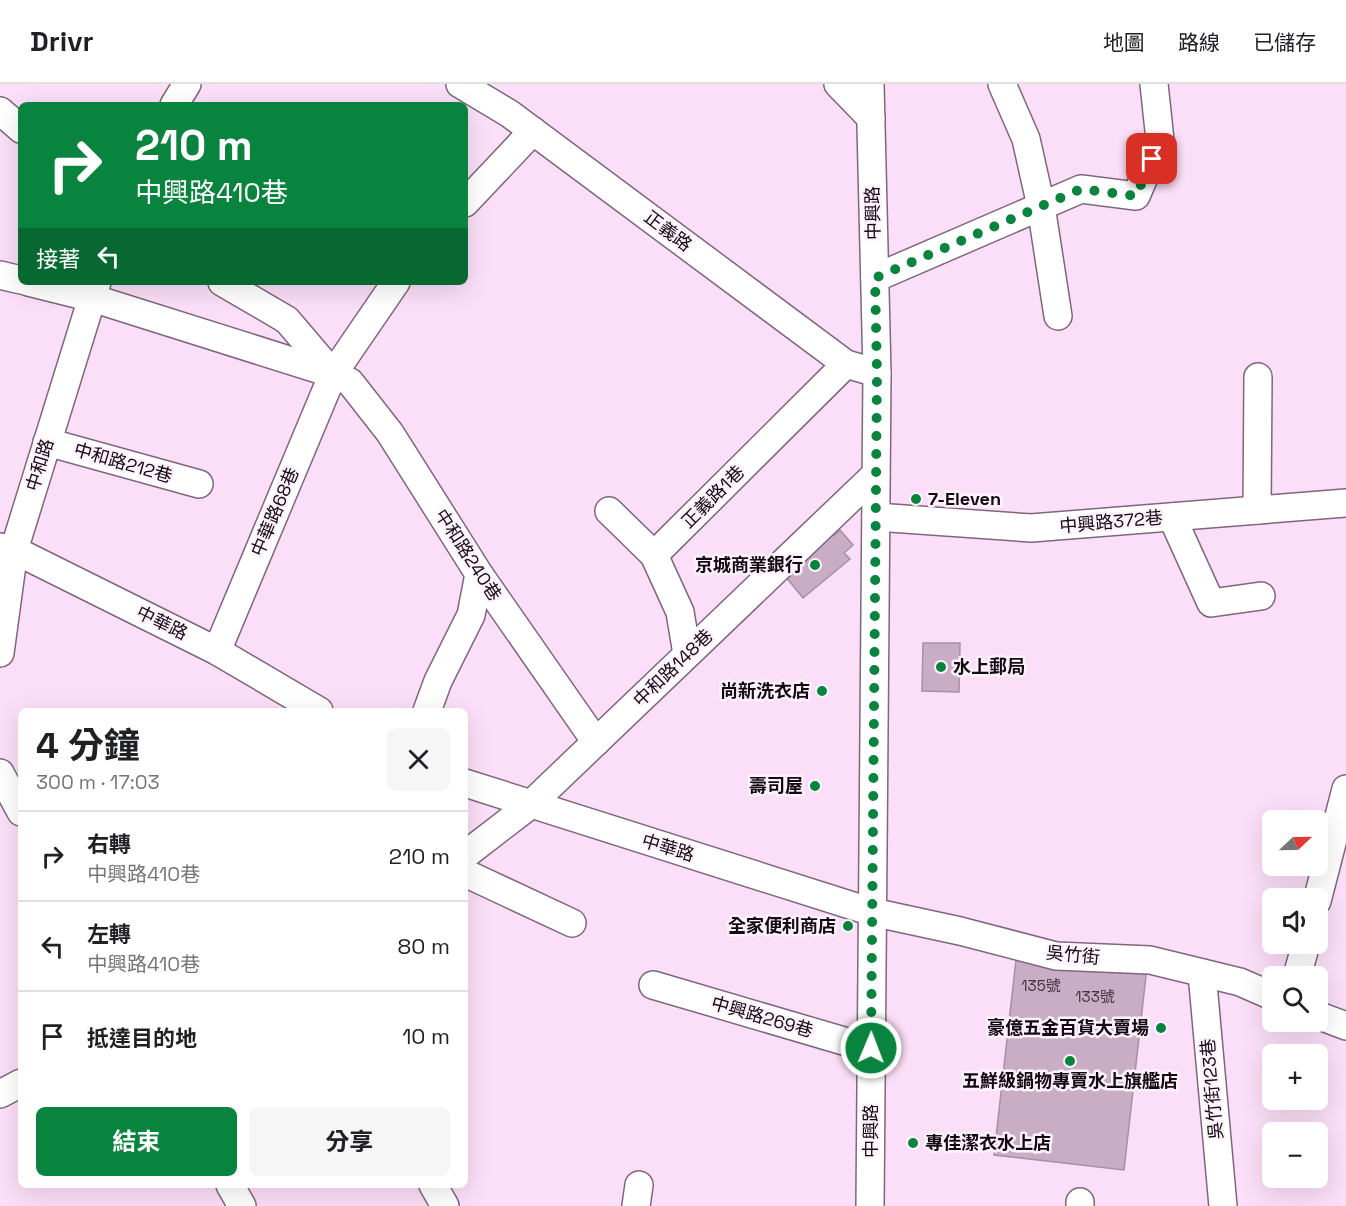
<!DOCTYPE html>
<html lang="zh-TW">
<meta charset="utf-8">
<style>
body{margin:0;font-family:"Space Grotesk","Noto Sans TC",sans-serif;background:#f6f6f6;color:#202124;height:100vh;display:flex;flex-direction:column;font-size:22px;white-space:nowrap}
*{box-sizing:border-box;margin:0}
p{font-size:20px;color:#757577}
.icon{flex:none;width:33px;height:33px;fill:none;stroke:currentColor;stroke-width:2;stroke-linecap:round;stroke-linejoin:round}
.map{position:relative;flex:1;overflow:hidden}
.drawer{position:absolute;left:18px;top:624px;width:450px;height:480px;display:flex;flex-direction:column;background:#fff;border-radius:9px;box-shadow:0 6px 24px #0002}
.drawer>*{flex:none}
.guide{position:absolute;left:18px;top:18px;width:450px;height:183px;border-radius:9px;box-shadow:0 6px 24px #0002;background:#09843e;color:#fff;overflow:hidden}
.needle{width:39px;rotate:68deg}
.buttons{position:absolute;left:1262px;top:726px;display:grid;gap:12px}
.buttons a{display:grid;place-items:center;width:66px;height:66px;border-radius:9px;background:#fff;box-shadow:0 6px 24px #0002;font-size:30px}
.pin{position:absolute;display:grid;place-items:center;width:51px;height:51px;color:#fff;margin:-26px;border-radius:12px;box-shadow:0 3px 9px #0006}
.me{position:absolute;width:66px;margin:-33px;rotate:1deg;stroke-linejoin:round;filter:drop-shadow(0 0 4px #0008)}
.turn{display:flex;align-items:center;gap:21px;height:126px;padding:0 18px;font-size:27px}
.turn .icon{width:78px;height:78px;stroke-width:2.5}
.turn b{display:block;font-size:42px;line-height:51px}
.then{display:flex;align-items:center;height:57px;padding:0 18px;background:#0003;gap:12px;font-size:22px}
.round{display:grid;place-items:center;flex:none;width:63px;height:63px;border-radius:9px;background:#f6f6f6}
.head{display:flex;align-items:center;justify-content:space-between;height:102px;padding:0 18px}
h1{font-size:36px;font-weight:700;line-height:45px}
.primary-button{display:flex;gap:12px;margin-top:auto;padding:12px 18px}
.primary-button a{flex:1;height:69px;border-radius:9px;background:#09843e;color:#fff;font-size:24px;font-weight:700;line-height:69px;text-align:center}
.primary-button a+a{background:#f6f6f6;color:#202124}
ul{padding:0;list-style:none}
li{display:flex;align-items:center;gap:18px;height:90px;padding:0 18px;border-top:2px solid #e0e0e0}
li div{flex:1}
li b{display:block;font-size:22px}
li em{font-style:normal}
header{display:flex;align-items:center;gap:36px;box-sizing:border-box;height:84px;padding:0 30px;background:#fff;border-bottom:2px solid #e0e0e0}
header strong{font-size:28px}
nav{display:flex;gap:33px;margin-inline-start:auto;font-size:21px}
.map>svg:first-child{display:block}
</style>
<header>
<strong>Drivr</strong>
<nav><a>地圖</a><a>路線</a><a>已儲存</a></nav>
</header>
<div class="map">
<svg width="1346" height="1122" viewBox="0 0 1346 1122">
<rect width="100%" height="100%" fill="#fbdef7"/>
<g fill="#c8adc4" stroke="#a98ea5" stroke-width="1.5">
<path d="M840,446L853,461L844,469L850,475L803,514L781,487L830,447L834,452Z"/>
<path d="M923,559H960L959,608L922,607Z"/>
<path d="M1017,867L1147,883L1124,1086L994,1071Z"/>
</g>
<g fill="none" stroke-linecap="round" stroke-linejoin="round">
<defs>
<g id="minor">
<path d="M460,0L510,30L846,280L877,289"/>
<path d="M838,0L871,34"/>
<path d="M1002,0L1026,55L1041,122L1058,232"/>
<path d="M174,21L187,0"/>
<path d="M0,27L21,45"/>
<path d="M465,119L533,47"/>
<path d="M0,191L21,196"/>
<path d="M875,194L1081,105L1136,112L1160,56L1154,0"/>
<path d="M28,198L92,214L333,290L350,298L390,349L479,490L596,658"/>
<path d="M222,198L287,236L333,290"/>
<path d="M47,358L199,400"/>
<path d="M1257,426L1258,293"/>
<path d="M609,427L654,471"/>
<path d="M876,433L1031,444L1346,419"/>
<path d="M1172,433L1211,519L1261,512"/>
<path d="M0,463L14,466L217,567L319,627"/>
<path d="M217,567L333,290L396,198"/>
<path d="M0,569L14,466L97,198"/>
<path d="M687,570L680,528L654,471L846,280"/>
<path d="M427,627L438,597L471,531L479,490"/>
<path d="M0,689L21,728"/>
<path d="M465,699L872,828L960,847L1056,872L1150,876L1240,898L1272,912"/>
<path d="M465,771L530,721L876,390"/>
<path d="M465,789L572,839"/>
<path d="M1317,817L1346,705"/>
<path d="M1202,889L1223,1122"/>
<path d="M1297,892L1306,860"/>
<path d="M653,901L871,965"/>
<path d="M1317,931L1346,942"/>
<path d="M0,1010L21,999"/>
<path d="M230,1101L242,1122"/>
<path d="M433,1101L445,1122"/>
<path d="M636,1122L639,1101"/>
<path d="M870,1122L877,289L870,0"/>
<path d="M1080,1122V1118"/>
</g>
</defs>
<use href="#minor" stroke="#7f667c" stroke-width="30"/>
<use href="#minor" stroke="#fff" stroke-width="27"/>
</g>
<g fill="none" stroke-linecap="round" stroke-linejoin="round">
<path stroke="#09843e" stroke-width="10" stroke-dasharray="0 18" d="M871,964L877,289L875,194L1081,105L1136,112L1152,75"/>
</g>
<g fill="#09843e" stroke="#fef2fc" stroke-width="2">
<circle cx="916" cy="415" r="6"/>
<circle cx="815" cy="481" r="6"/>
<circle cx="941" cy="583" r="6"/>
<circle cx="822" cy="607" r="6"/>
<circle cx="815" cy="702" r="6"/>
<circle cx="848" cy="842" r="6"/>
<circle cx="1161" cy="944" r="6"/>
<circle cx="1070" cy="977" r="6"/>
<circle cx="913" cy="1059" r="6"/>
</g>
<g text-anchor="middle" stroke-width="5" stroke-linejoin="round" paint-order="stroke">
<g font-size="15" fill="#40323e">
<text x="1041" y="907">135號</text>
<text x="1095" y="918">133號</text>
</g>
<g font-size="18" fill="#120911" stroke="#fef2fc">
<text transform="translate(873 129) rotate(-91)" y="6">中興路</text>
<text transform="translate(668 147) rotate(37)" y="6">正義路</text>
<text transform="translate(123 379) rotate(16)" y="6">中和路212巷</text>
<text transform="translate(40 381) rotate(-73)" y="6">中和路</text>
<text transform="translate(713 413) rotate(-45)" y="6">正義路1巷</text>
<text transform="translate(275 428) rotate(-67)" y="6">中華路68巷</text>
<text transform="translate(1111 438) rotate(-5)" y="6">中興路372巷</text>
<text transform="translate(468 471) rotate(57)" y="6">中和路240巷</text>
<text transform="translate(162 539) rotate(26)" y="6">中華路</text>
<text transform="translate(673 584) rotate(-44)" y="6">中和路148巷</text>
<text transform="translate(668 764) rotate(17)" y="6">中華路</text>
<text transform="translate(1073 871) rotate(6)" y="6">吳竹街</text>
<text transform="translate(762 933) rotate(16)" y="6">中興路269巷</text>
<text transform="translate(1212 1005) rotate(-95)" y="6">吳竹街123巷</text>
<text transform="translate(871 1047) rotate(-90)" y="6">中興路</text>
</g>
<g font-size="18" font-weight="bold" fill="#120911" stroke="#fef2fc" text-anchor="end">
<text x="928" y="421" text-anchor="start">7-Eleven</text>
<text x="803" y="487">京城商業銀行</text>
<text x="953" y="589" text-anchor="start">水上郵局</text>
<text x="810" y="613">尚新洗衣店</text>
<text x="803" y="708">壽司屋</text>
<text x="836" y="848">全家便利商店</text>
<text x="1149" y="950">豪億五金百貨大賣場</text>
<text x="1070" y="1003" text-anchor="middle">五鮮級鍋物專賣水上旗艦店</text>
<text x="925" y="1065" text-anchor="start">專佳潔衣水上店</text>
</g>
</g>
</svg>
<div class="buttons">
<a><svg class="needle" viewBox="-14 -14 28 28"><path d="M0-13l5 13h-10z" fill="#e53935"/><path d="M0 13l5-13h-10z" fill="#757577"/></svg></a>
<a><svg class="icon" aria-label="sound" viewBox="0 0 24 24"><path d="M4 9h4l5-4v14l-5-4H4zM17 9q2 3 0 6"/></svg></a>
<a><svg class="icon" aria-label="search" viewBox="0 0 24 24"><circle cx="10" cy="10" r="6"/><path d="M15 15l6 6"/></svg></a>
<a>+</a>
<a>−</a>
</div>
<div class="pin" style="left:1152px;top:75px;background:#d93025"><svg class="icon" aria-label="arrive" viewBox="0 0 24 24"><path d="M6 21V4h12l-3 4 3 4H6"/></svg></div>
<svg class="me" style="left:871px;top:964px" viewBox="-20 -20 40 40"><circle r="17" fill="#09843e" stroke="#fff" stroke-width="3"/><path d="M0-11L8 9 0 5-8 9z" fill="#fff"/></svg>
<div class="guide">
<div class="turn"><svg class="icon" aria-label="right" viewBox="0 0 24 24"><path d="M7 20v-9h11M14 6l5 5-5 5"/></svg><div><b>210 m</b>中興路410巷</div></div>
<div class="then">接著<svg class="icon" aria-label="left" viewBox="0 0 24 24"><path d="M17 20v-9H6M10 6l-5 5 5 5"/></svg></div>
</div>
<section class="drawer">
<div class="head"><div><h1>4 分鐘</h1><p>300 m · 17:03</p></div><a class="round"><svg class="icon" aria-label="close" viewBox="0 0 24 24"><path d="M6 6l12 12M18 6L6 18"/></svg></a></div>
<ul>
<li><svg class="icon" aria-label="right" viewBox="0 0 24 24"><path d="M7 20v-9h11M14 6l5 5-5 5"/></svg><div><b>右轉</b><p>中興路410巷</p></div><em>210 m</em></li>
<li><svg class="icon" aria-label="left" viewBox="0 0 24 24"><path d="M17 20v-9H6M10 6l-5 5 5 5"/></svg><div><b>左轉</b><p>中興路410巷</p></div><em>80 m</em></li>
<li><svg class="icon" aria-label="arrive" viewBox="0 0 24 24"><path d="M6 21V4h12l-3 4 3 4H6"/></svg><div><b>抵達目的地</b></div><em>10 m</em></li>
</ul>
<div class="primary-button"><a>結束</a><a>分享</a></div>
</section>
</div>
